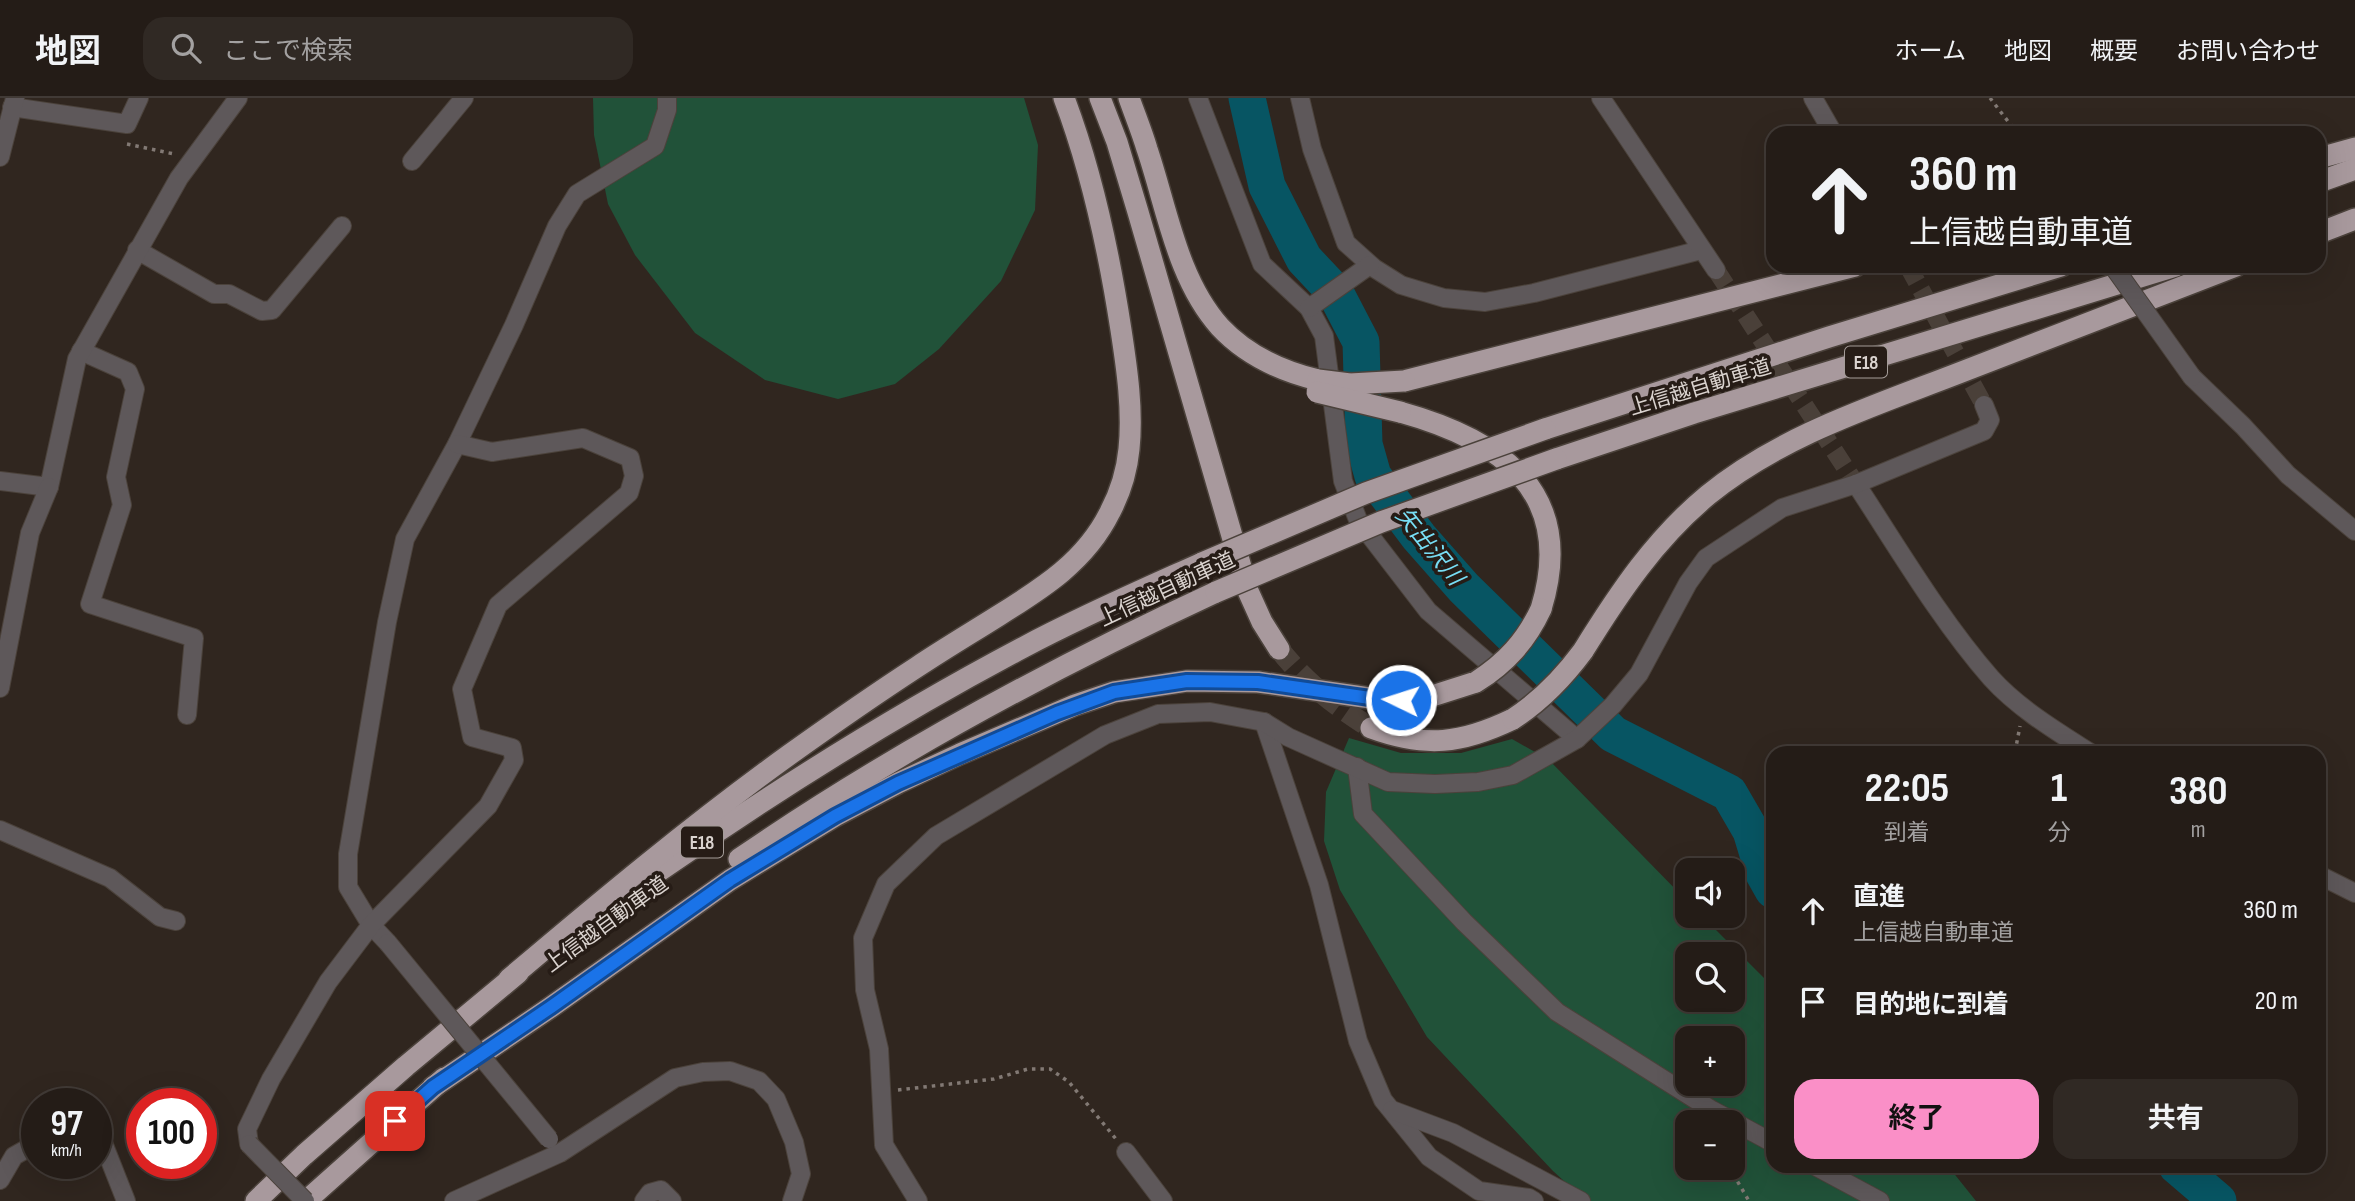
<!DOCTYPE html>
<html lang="ja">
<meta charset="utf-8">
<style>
body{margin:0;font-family:"Sofia Sans Condensed","Noto Sans JP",sans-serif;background:#302924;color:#f1f3f6;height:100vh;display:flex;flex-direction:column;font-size:26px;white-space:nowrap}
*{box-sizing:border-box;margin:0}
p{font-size:23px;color:#a3a1a1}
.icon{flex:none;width:38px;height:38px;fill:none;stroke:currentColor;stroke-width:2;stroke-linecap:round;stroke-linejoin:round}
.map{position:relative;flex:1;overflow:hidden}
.sheet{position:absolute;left:1766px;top:648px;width:560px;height:427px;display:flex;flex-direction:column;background:#241c17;border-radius:21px;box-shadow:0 7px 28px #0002,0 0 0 2px #413a36}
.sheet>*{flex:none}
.top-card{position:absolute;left:1766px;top:28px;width:560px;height:147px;border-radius:21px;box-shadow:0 7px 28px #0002,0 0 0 2px #413a36;background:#241c17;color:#f1f3f6;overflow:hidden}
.fabs{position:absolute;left:1675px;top:760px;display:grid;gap:14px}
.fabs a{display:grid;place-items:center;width:70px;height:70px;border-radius:14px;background:#241c17;box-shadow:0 7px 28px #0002,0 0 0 2px #413a36;font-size:35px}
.speed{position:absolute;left:21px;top:990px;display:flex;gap:14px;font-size:35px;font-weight:700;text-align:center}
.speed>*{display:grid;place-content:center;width:91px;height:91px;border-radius:50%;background:#241c17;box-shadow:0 7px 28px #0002,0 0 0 2px #413a36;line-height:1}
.speed small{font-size:18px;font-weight:400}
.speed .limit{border:10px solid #d22;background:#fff;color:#111}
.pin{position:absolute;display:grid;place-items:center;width:60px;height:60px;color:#fff;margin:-30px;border-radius:14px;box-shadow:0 4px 10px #0006}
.me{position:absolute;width:77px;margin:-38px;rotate:274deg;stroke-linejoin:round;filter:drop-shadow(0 0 5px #0008)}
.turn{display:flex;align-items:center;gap:24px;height:147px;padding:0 28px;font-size:32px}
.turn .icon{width:91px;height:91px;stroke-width:2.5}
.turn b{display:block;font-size:49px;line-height:60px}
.eta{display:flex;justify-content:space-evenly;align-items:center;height:119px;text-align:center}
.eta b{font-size:42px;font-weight:700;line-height:49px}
.button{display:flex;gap:14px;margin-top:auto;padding:14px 28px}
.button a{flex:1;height:80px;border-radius:21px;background:#fa8fc7;color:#111;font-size:28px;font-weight:700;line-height:80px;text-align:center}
.button a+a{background:#302924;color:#f1f3f6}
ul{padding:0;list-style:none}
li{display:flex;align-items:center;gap:21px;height:91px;padding:0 28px}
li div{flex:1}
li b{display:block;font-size:26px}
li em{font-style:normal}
header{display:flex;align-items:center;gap:42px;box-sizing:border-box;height:98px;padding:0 35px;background:#241c17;border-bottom:2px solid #413a36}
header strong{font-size:33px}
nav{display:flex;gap:38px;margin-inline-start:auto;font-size:24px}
.search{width:490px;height:63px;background:#302924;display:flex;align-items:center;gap:18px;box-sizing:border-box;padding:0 24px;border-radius:21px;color:#a3a1a1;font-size:26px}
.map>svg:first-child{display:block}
</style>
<header>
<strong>地図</strong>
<div class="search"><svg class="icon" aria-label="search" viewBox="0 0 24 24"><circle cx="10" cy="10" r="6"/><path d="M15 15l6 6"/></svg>ここで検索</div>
<nav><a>ホーム</a><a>地図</a><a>概要</a><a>お問い合わせ</a></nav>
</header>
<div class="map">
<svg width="2355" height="1103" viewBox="0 0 2355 1103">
<rect width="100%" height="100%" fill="#30261f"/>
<g fill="#215239" fill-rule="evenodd">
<path d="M593,0H1024L1038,47L1035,112L1001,183L939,251L895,286L838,301L765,282L695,235L635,157L608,106L594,37Z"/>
<path d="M1349,640L1401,655H1461L1512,641L1549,662L1687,803V817H1701L1773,889V1068H1948L1976,1103H1586L1553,1073L1427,939L1340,792L1324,743L1326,694ZM1687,856H1732V901H1687ZM1687,940H1732V985H1687ZM1687,1024H1732V1069H1687Z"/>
</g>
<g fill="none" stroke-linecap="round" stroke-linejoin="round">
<g stroke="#075563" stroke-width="37">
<path d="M1247,0L1267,88L1304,161L1335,194L1361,244L1364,346L1373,378L1419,439L1464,490L1613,636L1729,695L1751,733L1764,776L1773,792"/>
<path d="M2177,1068L2218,1103"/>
</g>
<g stroke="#4a4039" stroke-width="18" stroke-dasharray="18 9" stroke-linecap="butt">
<path d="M1908,168L1984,307"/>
<path d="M1716,172L1856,386"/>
</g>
<path stroke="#4a4039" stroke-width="21" stroke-dasharray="21 10" stroke-linecap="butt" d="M1279,551C1305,584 1335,608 1371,630"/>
<defs>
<g id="minor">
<path d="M1198,0L1262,166L1309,210L1324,238L1343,383L1358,422L1428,513L1577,641"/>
<path d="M1300,0L1312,51L1346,145L1374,170L1401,187L1444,200L1485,204L1534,195L1701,152"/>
<path d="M1601,0L1716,172"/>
<path d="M1813,0L1833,35"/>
<path d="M12,9L127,26L139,0"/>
<path d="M0,59L15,0"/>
<path d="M412,63L464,0"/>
<path d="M137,152L214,196H229L262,213L272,212L342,128"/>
<path d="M1309,210L1370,167"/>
<path d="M81,253L128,274L135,291L116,379L122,407L90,506L194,540L187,617"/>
<path d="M2192,279L2243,328L2288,377L2355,433"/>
<path d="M0,383L49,389L77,261L179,80L238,0"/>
<path d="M1856,386C1898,450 1941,523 1991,580C2018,610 2056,633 2089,654"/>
<path d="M0,590L30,435L49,389"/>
<path d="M1264,624L1319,787L1358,943L1383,1002L1429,1059L1479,1093L1529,1100L1534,1103"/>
<path d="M1357,669L1363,716L1464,824L1557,914L1712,1012L1773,1045"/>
<path d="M0,732L110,780L160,819L176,823"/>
<path d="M2319,777L2355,795"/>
<path d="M388,845L371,827L348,789V756L387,524L405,441L457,346L514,227L557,128L577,96L655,48L667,12V0"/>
<path d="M1392,1012L1453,1035L1581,1103"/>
<path d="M96,1027L126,1103"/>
<path d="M249,1046L247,1031L271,981L328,884L371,827L488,708L514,662L512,650L472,639L462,591L498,507L629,395L634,378L630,360L583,340L492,354L457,346"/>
<path d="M1126,1054L1163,1103"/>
<path d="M1815,1068L1880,1103"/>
<path d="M0,1082L14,1058L37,1045"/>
<path d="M454,1103L560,1055L675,980L703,974L730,973L759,983L776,1001L794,1044L801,1076L792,1103"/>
<path d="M644,1103L650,1095L661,1092L672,1103"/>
<path d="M918,1103L884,1047L879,951L865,892L863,840L886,786L936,738L1105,637L1158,616L1210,614L1264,624L1288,639L1388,684L1435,686L1478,684L1513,677L1577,641L1613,607L1639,576L1688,485L1706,460L1782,410L1856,386L1984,333L1990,322L1984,307"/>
</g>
<g id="highway">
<path d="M1100,0L1117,44L1138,114L1248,493L1262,524L1279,551"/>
<path d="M1129,0C1135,17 1142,34 1147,51C1167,110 1177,181 1220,229C1247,258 1281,273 1318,282"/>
<path d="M2319,60L2355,50"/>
<path d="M2319,84L2355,71"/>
<path d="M2319,135L2355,121"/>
<path d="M1404,283L1855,168"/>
<path d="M1400,314C1501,342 1577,394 1541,511"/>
<path d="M1545,331L1829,239L2061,168"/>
<path d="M1556,361L1694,315L2176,168"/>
<path d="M1583,553C1619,495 1655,441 1708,397C1780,338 1874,308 1959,275C2052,240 2144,204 2236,168"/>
<path d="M1371,630C1426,650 1461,646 1513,621"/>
<path d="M739,761C890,657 1050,571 1216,494"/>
<path d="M658,774C776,692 897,616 1024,549C1082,518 1142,492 1202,465"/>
<path d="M509,881C600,804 692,727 789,657C831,627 874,597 917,569C944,551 971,535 998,518C1043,490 1086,463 1110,414C1120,395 1127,372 1129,351C1133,312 1127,271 1121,232C1109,154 1092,74 1064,0"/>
<path d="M433,989L551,909L730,782L835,718L898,685L960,656L1075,607L1114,594L1187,583L1258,584L1370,600L1401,602L1429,599L1476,584"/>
<path d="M256,1103L304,1057L406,968L518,875"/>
<path d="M306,1103L444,980"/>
</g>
</defs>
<use href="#minor" stroke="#4b423b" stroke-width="20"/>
<use href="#highway" stroke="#4b423b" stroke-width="24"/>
<g stroke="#827974" stroke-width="3.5" stroke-dasharray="3.5 5" stroke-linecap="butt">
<path d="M1990,0L2017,35"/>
<path d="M127,46L174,56"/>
<path d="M2015,654L2020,628"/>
<path d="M898,992L994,981L1028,971H1050L1069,984L1116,1041"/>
<path d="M1729,1069L1749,1103"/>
</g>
<use href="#minor" stroke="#5e585a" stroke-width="18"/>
<use href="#highway" stroke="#a8999d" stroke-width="21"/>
<defs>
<g id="minor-bridge">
<path d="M2113,168L2192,279"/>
<path d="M388,845L549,1041"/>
<path d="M249,1046L305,1103"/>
</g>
<g id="highway-bridge">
<path d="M1318,282L1350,286L1404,283"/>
<path d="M1317,294L1400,314"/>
<path d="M1202,465L1366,395L1545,331"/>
<path d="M1216,494L1381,424L1556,361"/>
<path d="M1476,584C1506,565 1526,543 1541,511"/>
<path d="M1513,621C1542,602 1563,580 1583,553"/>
</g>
</defs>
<use href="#minor-bridge" stroke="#4b423b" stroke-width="20" stroke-linecap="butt"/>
<use href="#highway-bridge" stroke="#4b423b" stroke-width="24" stroke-linecap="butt"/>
<use href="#minor-bridge" stroke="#5e585a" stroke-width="18"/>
<use href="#highway-bridge" stroke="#a8999d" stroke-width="21"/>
</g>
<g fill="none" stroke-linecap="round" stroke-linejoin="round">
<defs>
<path id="route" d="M395,1023L433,989L551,909L730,782L835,718L898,685L1057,615L1114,594L1187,583L1258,584L1370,600L1401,602"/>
</defs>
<use href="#route" stroke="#114b97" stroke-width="18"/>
<use href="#route" stroke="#1a73e8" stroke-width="12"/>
</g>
<g text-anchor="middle" stroke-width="7" stroke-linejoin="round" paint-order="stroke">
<g fill="#261c16" stroke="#a49c98" stroke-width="2">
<rect x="1845" y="248.5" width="42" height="31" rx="5"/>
<rect x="681" y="728.5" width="42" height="31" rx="5"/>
</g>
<g font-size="19" font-weight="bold" fill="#dad3cf">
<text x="1866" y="271">E18</text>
<text x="702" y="751">E18</text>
</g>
<g font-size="21" fill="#dad3cf" stroke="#261c16">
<text transform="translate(1700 289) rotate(-17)" y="7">上信越自動車道</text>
<text transform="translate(1167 491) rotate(-25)" y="7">上信越自動車道</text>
<text transform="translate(606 826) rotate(-36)" y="7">上信越自動車道</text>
</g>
<g font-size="23" font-style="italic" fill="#78def5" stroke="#261c16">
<text transform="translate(1430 448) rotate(51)" y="8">矢出沢川</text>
</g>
</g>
</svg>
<div class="fabs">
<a><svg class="icon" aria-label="sound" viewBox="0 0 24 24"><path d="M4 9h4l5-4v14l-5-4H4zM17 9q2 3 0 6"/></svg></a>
<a><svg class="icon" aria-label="search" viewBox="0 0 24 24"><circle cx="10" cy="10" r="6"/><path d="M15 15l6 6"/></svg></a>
<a>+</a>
<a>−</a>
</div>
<div class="speed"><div>97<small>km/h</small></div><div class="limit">100</div></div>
<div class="pin" style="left:395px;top:1023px;background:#d93025"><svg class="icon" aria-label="arrive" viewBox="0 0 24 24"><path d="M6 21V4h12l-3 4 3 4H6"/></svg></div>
<svg class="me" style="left:1401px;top:602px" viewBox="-20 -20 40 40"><circle r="17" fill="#1a73e8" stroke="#fff" stroke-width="3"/><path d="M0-11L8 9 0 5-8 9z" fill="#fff"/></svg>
<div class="top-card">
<div class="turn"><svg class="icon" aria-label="ahead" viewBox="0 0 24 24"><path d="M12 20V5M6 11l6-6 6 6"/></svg><div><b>360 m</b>上信越自動車道</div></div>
</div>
<section class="sheet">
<div class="eta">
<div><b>22:05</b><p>到着</p></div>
<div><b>1</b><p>分</p></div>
<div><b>380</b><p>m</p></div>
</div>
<ul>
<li><svg class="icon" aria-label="ahead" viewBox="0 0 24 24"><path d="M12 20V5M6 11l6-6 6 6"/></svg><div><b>直進</b><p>上信越自動車道</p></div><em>360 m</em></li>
<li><svg class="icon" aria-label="arrive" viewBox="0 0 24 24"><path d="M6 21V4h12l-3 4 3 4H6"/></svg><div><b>目的地に到着</b></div><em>20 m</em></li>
</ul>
<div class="button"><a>終了</a><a>共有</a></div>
</section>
</div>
